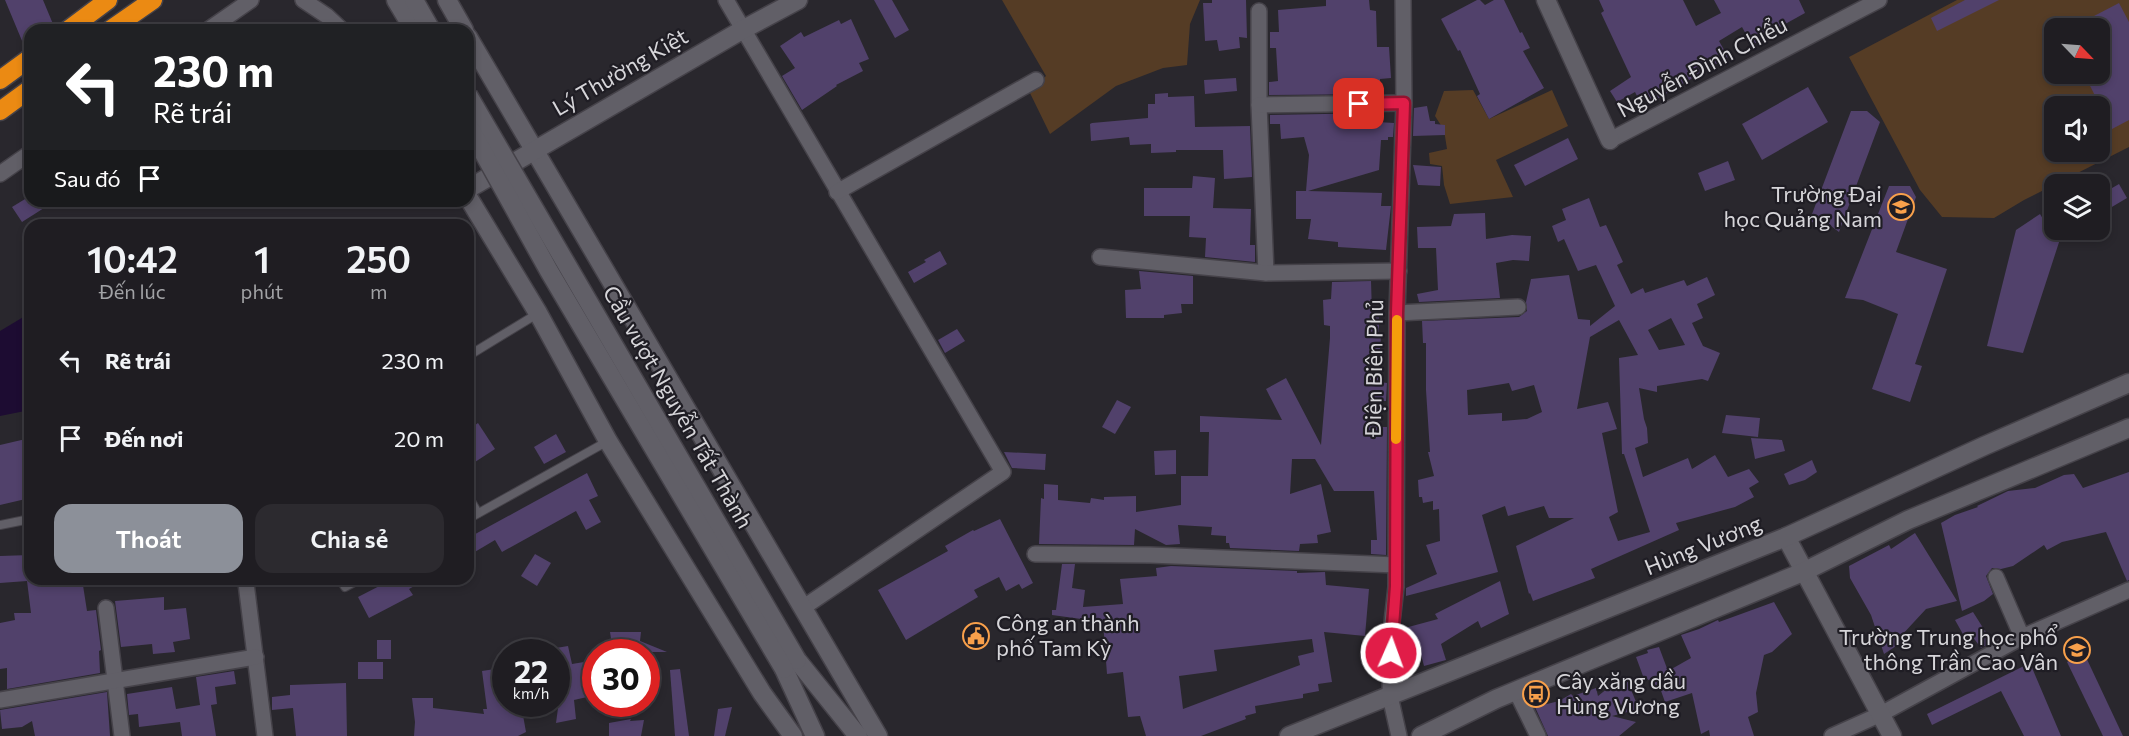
<!DOCTYPE html>
<html lang="vi">
<meta charset="utf-8">
<style>
body{margin:0;font-family:Commissioner,sans-serif;background:#2c2a2f;color:#f1f3f6;height:100vh;display:flex;flex-direction:column;font-size:22px;white-space:nowrap}
*{box-sizing:border-box;margin:0}
p{font-size:20px;color:#a1a2a5}
.icon{flex:none;width:33px;height:33px;fill:none;stroke:currentColor;stroke-width:2;stroke-linecap:round;stroke-linejoin:round}
.map{position:relative;flex:1;overflow:hidden}
.drawer{position:absolute;left:24px;top:219px;width:450px;height:366px;display:flex;flex-direction:column;background:#1f1d22;border-radius:18px;box-shadow:0 3px 9px #0003,0 0 0 2px #3c3b40}
.drawer>*{flex:none}
.guide{position:absolute;left:24px;top:24px;width:450px;height:183px;border-radius:18px;box-shadow:0 3px 9px #0003,0 0 0 2px #3c3b40;background:#202124;color:#fff;overflow:hidden}
.needle{width:39px;rotate:115deg}
.controls{position:absolute;left:2044px;top:18px;display:grid;gap:12px}
.controls a{display:grid;place-items:center;width:66px;height:66px;border-radius:12px;background:#1f1d22;box-shadow:0 3px 9px #0003,0 0 0 2px #3c3b40;font-size:30px}
.speed{position:absolute;left:492px;top:639px;display:flex;gap:12px;font-size:30px;font-weight:700;text-align:center}
.speed>*{display:grid;place-content:center;width:78px;height:78px;border-radius:50%;background:#1f1d22;box-shadow:0 3px 9px #0003,0 0 0 2px #3c3b40;line-height:1}
.speed small{font-size:15px;font-weight:400}
.speed .limit{border:9px solid #d22;background:#fff;color:#111}
.pin{position:absolute;display:grid;place-items:center;width:51px;height:51px;color:#fff;margin:-26px;border-radius:12px;box-shadow:0 3px 9px #0006}
.me{position:absolute;width:66px;margin:-33px;rotate:2deg;stroke-linejoin:round;filter:drop-shadow(0 0 4px #0008)}
.turn{display:flex;align-items:center;gap:21px;height:126px;padding:0 30px;font-size:27px}
.turn .icon{width:78px;height:78px;stroke-width:2.5}
.turn b{display:block;font-size:42px;line-height:51px}
.then{display:flex;align-items:center;height:57px;padding:0 30px;background:#0003;gap:12px;font-size:22px}
.eta{display:flex;justify-content:space-evenly;align-items:center;height:102px;text-align:center}
.eta b{font-size:36px;font-weight:600;line-height:42px}
.cta{display:flex;gap:12px;margin-top:auto;padding:12px 30px}
.cta a{flex:1;height:69px;border-radius:18px;background:#8c9099;color:#fff;font-size:24px;font-weight:600;line-height:69px;text-align:center}
.cta a+a{background:#2c2a2f;color:#f1f3f6}
ul{padding:0;list-style:none}
li{display:flex;align-items:center;gap:18px;height:78px;padding:0 30px}
li div{flex:1}
li b{display:block;font-size:22px}
li em{font-style:normal}
.map>svg:first-child{display:block}
</style>
<div class="map">
<svg width="2129" height="736" viewBox="0 0 2129 736">
<rect width="100%" height="100%" fill="#29272d"/>
<g fill="#553c25" fill-rule="evenodd">
<path d="M1002,0H1200L1190,24L1187,65L1163,68L1116,86L1050,134L1029,91L1046,76Z"/>
<path d="M1957,0H2129V147L2024,200L1994,218L1942,217L1920,190L1849,57ZM2055,28H2100V74H2055ZM2055,106H2100V152H2055Z"/>
<path d="M1473,90L1489,119L1552,90L1568,126L1496,160L1513,197L1450,204L1444,185L1442,166L1430,164L1429,153L1447,149L1444,130L1435,116L1444,91Z"/>
</g>
<path fill="#1d0c32" d="M30,313V410L0,416V331Z"/>
<g fill="#51416b" fill-rule="evenodd">
<path d="M5,0H43L53,24L38,30H30V47L25,48Z"/>
<path d="M874,0H892L909,30L895,38Z"/>
<path d="M1212,0H1246L1247,38L1239,37L1240,48L1219,51L1217,40L1205,41L1203,3H1212Z"/>
<path d="M1326,0H1369L1370,10L1376,11L1377,47H1389L1391,78L1380,79V94L1269,95V82L1278,81L1276,48H1270V32H1279L1278,10L1326,6Z"/>
<path d="M1477,0H1480L1485,5L1494,0H1504L1520,33L1522,32L1530,48L1523,51L1544,88L1489,119L1477,96L1480,94L1460,50L1458,51L1441,19Z"/>
<path d="M1599,0H1683L1696,26L1721,13L1714,0H1799L1805,13L1767,34L1768,36L1752,45L1742,27L1719,41L1728,57L1652,102L1646,91L1637,96L1635,92L1617,102L1610,91L1631,77L1601,13L1604,11Z"/>
<path d="M1965,0H1999L1937,31L1931,18Z"/>
<path d="M2119,3L2129,22V120L2112,129L2084,74H2100V28H2071Z"/>
<path d="M851,19L869,59L859,63L863,71L836,85L837,86L802,110L782,76L795,68L780,46L801,32L804,37L839,20L841,24Z"/>
<path d="M1236,78L1237,91L1205,94L1204,80Z"/>
<path d="M1808,87L1828,122L1762,160L1742,124Z"/>
<path d="M1168,93V97L1194,96L1195,127L1250,126L1252,177L1224,179L1223,150H1176V152L1151,153V144L1130,145L1129,137L1091,141L1090,124L1092,123L1148,118V104H1155V94Z"/>
<path d="M1427,106L1430,121H1435V124L1445,125V135L1413,136L1414,108Z"/>
<path d="M1851,111H1867L1880,122L1839,232L1827,223L1809,222Z"/>
<path d="M1378,113V122L1394,123L1393,137H1388V140H1381L1379,170L1308,191L1382,193L1381,206H1391L1386,250L1338,247V242L1308,239L1311,219H1296V191H1306L1309,155L1304,137L1281,139L1280,124H1270V115Z"/>
<path d="M1568,138L1578,159L1525,186L1514,165Z"/>
<path d="M1728,161L1735,180L1705,191L1698,173Z"/>
<path d="M1413,165L1441,167L1440,186L1418,185Z"/>
<path d="M1193,176L1215,178L1213,208L1251,209L1250,245H1255V262L1205,257L1206,238L1189,237L1190,216H1144V188H1192Z"/>
<path d="M2119,184L2127,198L2100,214V195Z"/>
<path d="M1889,186H1910L1916,197L1896,252L1947,269L1915,364L1922,366L1910,402L1872,389L1898,314L1863,300L1845,298Z"/>
<path d="M30,196V201H55L22,222L12,207Z"/>
<path d="M1589,198L1600,227L1606,225L1623,262L1617,265L1631,294L1643,288L1645,293L1684,280L1687,286L1707,277L1715,295L1697,304L1703,318L1692,323L1703,346L1720,353L1708,381L1702,379L1657,386V392L1639,388L1644,419L1647,428L1648,443L1635,448L1643,477L1688,458L1692,469L1715,455L1728,477L1749,469L1759,482L1749,488L1754,497L1735,507L1676,523L1679,530L1591,569L1595,578L1533,601L1530,593L1529,594L1516,546L1574,518H1549L1544,506L1508,516L1505,506L1482,515L1498,572L1406,596V588L1437,574L1426,545L1440,541L1439,509L1433,510V501L1423,503L1422,497H1419L1418,480L1434,476L1428,452H1430L1426,390V343H1423L1422,321L1519,317L1527,311L1526,302L1531,279L1569,275L1578,319L1590,320V326L1615,306L1596,265L1578,271L1564,239L1558,242L1552,226L1566,220L1562,209ZM1671,318L1685,345L1659,350L1648,330ZM1619,320L1638,355L1619,358L1622,454H1624L1650,532L1618,541L1609,517L1618,512L1602,433L1617,429L1608,402L1577,409L1590,337ZM1509,383L1512,391L1534,385L1542,412L1527,419L1502,421V413L1468,415L1467,390Z"/>
<path d="M1485,213L1486,239L1512,235L1531,236L1529,261L1513,260L1496,263L1500,298L1419,302L1417,294L1438,290L1436,248H1418L1417,227L1451,226L1454,214Z"/>
<path d="M2040,214L2046,224L2055,220V230H2063L2023,353L1987,346L2016,230Z"/>
<path d="M940,251L947,264L914,283L908,272L926,262L924,260Z"/>
<path d="M1139,271L1193,276V304H1181L1182,313L1164,315V318H1126L1125,290L1141,289Z"/>
<path d="M1371,281L1372,313H1379V337H1381L1379,359L1380,382L1387,383L1386,401H1381L1379,427H1387L1386,555L1371,554V540H1377L1374,491H1334L1315,459H1292L1290,494L1321,484L1331,532L1317,535L1318,543L1300,544L1299,551L1230,548L1229,543H1226V536L1211,535L1212,527L1178,525L1180,544L1166,545L1135,529L1134,545L1039,544L1041,498L1044,499V484L1058,485V500L1090,503L1091,498L1104,500V497L1136,496V512L1181,505V476H1208L1209,432H1200V416L1282,420L1266,389L1286,378L1321,445L1330,338V326L1324,325L1323,300L1331,299L1332,282Z"/>
<path d="M957,329L965,341L945,353L938,340Z"/>
<path d="M1117,400L1131,407L1115,434L1102,427Z"/>
<path d="M1726,415L1760,418L1758,437L1722,433Z"/>
<path d="M478,423L495,449L475,462L468,451V430Z"/>
<path d="M556,434L566,452L544,464L534,447Z"/>
<path d="M30,438V498L0,505V445Z"/>
<path d="M1751,438L1782,440L1785,451L1755,459Z"/>
<path d="M1176,450V474L1155,475L1154,451Z"/>
<path d="M1004,452L1046,454L1045,470L1012,468Z"/>
<path d="M1812,460L1817,472L1805,480L1789,485L1784,474Z"/>
<path d="M2129,472V580L2127,581L2106,532L2062,542L2047,550L2044,545L2013,566L2001,569L1992,568L1986,576L1993,594L1984,601L1962,611L1941,523L1955,515L1978,507L1977,506L2008,491L2035,488L2064,475L2074,474L2083,488Z"/>
<path d="M587,473L598,496L589,500L601,522L586,530L576,511L502,552L495,540L468,556V538Z"/>
<path d="M1000,519L1033,583L1022,589L1019,584L1006,591L999,577L974,590L978,597L906,640L878,590L948,551L945,546L973,530L974,531Z"/>
<path d="M1915,533L1957,601L1926,609L1901,636L1902,642L1884,654L1871,615L1850,578L1849,566L1889,545L1891,549Z"/>
<path d="M535,554L551,563L537,586L521,576Z"/>
<path d="M30,555V579H82L87,611L96,610L101,650L99,651L100,673L7,689V668L0,669V623L15,620L14,613H31L27,581L0,583V556Z"/>
<path d="M1062,564H1075L1072,588L1085,590L1083,607L1123,604L1120,579L1157,576L1156,568L1171,566L1297,571V573L1325,572L1326,585L1369,589L1365,636L1324,632L1332,682L1318,684L1319,691L1303,694V698L1255,706L1256,713L1245,716L1246,719L1201,736H1146L1140,716L1128,717L1123,672L1107,674L1103,622L1052,615V610H1056ZM1312,639L1314,652L1298,656L1300,665L1183,709L1179,676L1217,671L1214,650Z"/>
<path d="M393,579H427L409,589L413,595L369,618L358,597Z"/>
<path d="M1500,581L1509,614L1481,628L1478,621L1441,644L1446,660L1424,666L1419,647L1403,652L1401,644V629L1438,619L1435,614Z"/>
<path d="M164,597V610L186,608L190,639L173,642L175,652L153,654L152,644L121,647L115,601Z"/>
<path d="M1774,602L1792,634L1772,652L1764,655L1756,693L1758,712L1748,717L1754,736H1710L1709,730L1701,734L1692,693L1665,702L1660,688L1643,676L1636,657L1648,653L1647,650L1659,647L1668,671L1691,658L1681,635L1699,629L1718,620L1719,622Z"/>
<path d="M1973,612L1992,642L1981,648L1969,632L1964,636L1955,620Z"/>
<path d="M610,632H641L640,641L667,652H613Z"/>
<rect x="377" y="640" width="14" height="19"/>
<path d="M568,646L572,664L596,660V695L574,700L576,719L556,723L561,686L556,687V648Z"/>
<path d="M2084,653L2123,736H2103L2067,662Z"/>
<rect x="358" y="662" width="25" height="17"/>
<path d="M2030,663L2061,736H2024L2001,691L1932,725L1927,714Z"/>
<path d="M495,669L501,706L521,704L526,732L518,736H414L415,722L412,698H433V708L484,714L483,709H487L482,671Z"/>
<path d="M680,669L689,736H675L670,670Z"/>
<path d="M234,671L236,684L215,687L217,704L211,705L216,736H182L180,722L139,727L138,714L129,715L127,694L172,687L176,709L200,705L196,677Z"/>
<path d="M1627,680L1639,709L1612,716L1636,722L1619,736H1548L1535,707L1559,701L1571,694L1573,696L1596,688L1598,696L1613,684L1614,686Z"/>
<path d="M346,683L347,736H296L293,708L272,710V697L290,695V685Z"/>
<path d="M107,692L110,736H35L32,721L22,727L2,729L0,710Z"/>
<path d="M732,707L725,736H714L718,709Z"/>
<path d="M631,719L630,721L644,720L641,736H609V723Z"/>
</g>
<g fill="none" stroke-linecap="round" stroke-linejoin="round">
<defs>
<g id="lane">
<path d="M468,356L537,314"/>
<path d="M468,496L478,513"/>
<path d="M468,519L608,441"/>
<path d="M0,525L30,519"/>
<path d="M340,579L345,587L360,579"/>
</g>
<g id="street">
<path d="M303,0L327,16L342,30"/>
<path d="M726,0L1003,472L804,607"/>
<path d="M1259,11V105L1266,273"/>
<path d="M208,30L251,0"/>
<path d="M1259,105L1404,103"/>
<path d="M1610,140L1879,0"/>
<path d="M0,174L30,153"/>
<path d="M837,192L1036,80"/>
<path d="M1100,257L1266,273L1399,271"/>
<path d="M1397,313L1518,307"/>
<path d="M1035,554L1150,555L1396,565"/>
<path d="M1996,577L2022,637"/>
<path d="M246,583L265,736"/>
<path d="M106,608L122,736"/>
<path d="M1516,691L1538,736"/>
<path d="M0,700L256,657"/>
<path d="M1399,736L1390,696L1391,631L1396,587L1397,313L1404,103L1403,0"/>
<path d="M1832,736L1881,714L2022,637L2129,590"/>
</g>
<g id="secondary">
<path d="M396,0L414,30"/>
<path d="M414,0L431,30"/>
<path d="M447,0L464,30"/>
<path d="M1546,0L1610,140"/>
<path d="M468,37L878,736"/>
<path d="M468,189L742,30L798,0"/>
<path d="M468,197L538,313L608,441L762,693L793,736"/>
<path d="M1786,537L1892,736"/>
<path d="M797,660L858,736"/>
<path d="M784,669L815,736"/>
<path d="M1289,736L1786,537L1984,446L2129,383"/>
<path d="M1421,736L1496,699L1803,572L1908,520L2129,428"/>
</g>
<g id="highway">
<path d="M68,30L108,0"/>
<path d="M110,30L153,0"/>
<path d="M0,80L30,58"/>
<path d="M0,111L30,89"/>
</g>
</defs>
<use href="#lane" stroke="#454249" stroke-width="10"/>
<use href="#street" stroke="#454249" stroke-width="18"/>
<use href="#secondary" stroke="#454249" stroke-width="21"/>
<use href="#highway" stroke="#454249" stroke-width="21"/>
<use href="#lane" stroke="#615f67" stroke-width="8"/>
<use href="#street" stroke="#615f67" stroke-width="15"/>
<use href="#secondary" stroke="#615f67" stroke-width="18"/>
<use href="#highway" stroke="#eb8a13" stroke-width="18"/>
<defs>
<g id="secondary-bridge">
<path d="M468,95L797,660"/>
<path d="M468,125L549,271L784,669"/>
</g>
</defs>
<use href="#secondary-bridge" stroke="#454249" stroke-width="21" stroke-linecap="butt"/>
<use href="#secondary-bridge" stroke="#615f67" stroke-width="18"/>
</g>
<g fill="none" stroke-linecap="round" stroke-linejoin="round">
<defs>
<path id="route" d="M1359,104L1404,103L1397,313L1396,586L1391,653"/>
</defs>
<use href="#route" stroke="#92132f" stroke-width="15"/>
<use href="#route" stroke="#e11d48" stroke-width="10"/>
<path stroke="#f59e0b" stroke-width="10" d="M1396,439L1397,320"/>
</g>
<defs>
<symbol id="university-ring" viewBox="-11 -11 22 22"><circle r="9.5" fill="#1f1d24" stroke="#f8a04b" stroke-width="1.5"/><path d="M0-5L7-2L0 1L-7-2ZM-4 1L0 2.5L4 1V4Q0 6-4 4Z" fill="#f8a04b"/></symbol>
<symbol id="civic-ring" viewBox="-11 -11 22 22"><circle r="9.5" fill="#1f1d24" stroke="#f8a04b" stroke-width="1.5"/><path d="M-.6-6.5H3V-4.5H.6V-3L4-1V1h2V6H-6V1h2V-1L-.6-3ZM-1.2 2.5V6h2.4V2.5Z" fill="#f8a04b"/></symbol>
<symbol id="school-ring" viewBox="-11 -11 22 22"><circle r="9.5" fill="#1f1d24" stroke="#f8a04b" stroke-width="1.5"/><path d="M0-5L7-2L0 1L-7-2ZM-4 1L0 2.5L4 1V4Q0 6-4 4Z" fill="#f8a04b"/></symbol>
<symbol id="bus-ring" viewBox="-11 -11 22 22"><circle r="9.5" fill="#1f1d24" stroke="#f8a04b" stroke-width="1.5"/><path d="M-5-6H5V4H4V6H2V4H-2V6H-4V4H-5ZM-3.5-4V0h7V-4ZM-3.5 1.2v1.5H-2V1.2ZM2 1.2v1.5H3.5V1.2Z" fill="#f8a04b"/></symbol>
</defs>
<g fill-rule="evenodd">
<use href="#university-ring" x="1886" y="192" width="30" height="30"/>
<use href="#civic-ring" x="961" y="621" width="30" height="30"/>
<use href="#school-ring" x="2062" y="635" width="30" height="30"/>
<use href="#bus-ring" x="1521" y="679" width="30" height="30"/>
</g>
<g text-anchor="middle" stroke-width="4.5" stroke-linejoin="round" paint-order="stroke">
<g font-size="22" fill="#d6d5d9" stroke="#1f1d24">
<text transform="translate(1702 67) rotate(-28)" y="8">Nguyễn Đình Chiểu</text>
<text transform="translate(620 72) rotate(-30)" y="8">Lý Thường Kiệt</text>
<text transform="translate(1374 368) rotate(-89)" y="8">Điện Biên Phủ</text>
<text transform="translate(678 407) rotate(60)" y="8">Cầu vượt Nguyễn Tất Thành</text>
<text transform="translate(1703 545) rotate(-22)" y="8">Hùng Vương</text>
</g>
<g font-size="22" fill="#d6d5d9" stroke="#1f1d24" text-anchor="end">
<text x="1882" y="202">Trường Đại<tspan x="1882" dy="25">học Quảng Nam</tspan></text>
<text x="996" y="631" text-anchor="start">Công an thành<tspan x="996" dy="25">phố Tam Kỳ</tspan></text>
<text x="2058" y="645">Trường Trung học phổ<tspan x="2058" dy="25">thông Trần Cao Vân</tspan></text>
<text x="1556" y="689" text-anchor="start">Cây xăng dầu<tspan x="1556" dy="25">Hùng Vương</tspan></text>
</g>
</g>
</svg>
<div class="controls">
<a><svg class="needle" viewBox="-14 -14 28 28"><path d="M0-13l5 13h-10z" fill="#e53935"/><path d="M0 13l5-13h-10z" fill="#a1a2a5"/></svg></a>
<a><svg class="icon" aria-label="sound" viewBox="0 0 24 24"><path d="M4 9h4l5-4v14l-5-4H4zM17 9q2 3 0 6"/></svg></a>
<a><svg class="icon" aria-label="layers" viewBox="0 0 24 24"><path d="M12 4l9 5-9 5-9-5zM3 14l9 5 9-5"/></svg></a>
</div>
<div class="speed"><div>22<small>km/h</small></div><div class="limit">30</div></div>
<div class="pin" style="left:1359px;top:104px;background:#d93025"><svg class="icon" aria-label="arrive" viewBox="0 0 24 24"><path d="M6 21V4h12l-3 4 3 4H6"/></svg></div>
<svg class="me" style="left:1391px;top:653px" viewBox="-20 -20 40 40"><circle r="17" fill="#e11d48" stroke="#fff" stroke-width="3"/><path d="M0-11L8 9 0 5-8 9z" fill="#fff"/></svg>
<div class="guide">
<div class="turn"><svg class="icon" aria-label="left" viewBox="0 0 24 24"><path d="M17 20v-9H6M10 6l-5 5 5 5"/></svg><div><b>230 m</b>Rẽ trái</div></div>
<div class="then">Sau đó<svg class="icon" aria-label="arrive" viewBox="0 0 24 24"><path d="M6 21V4h12l-3 4 3 4H6"/></svg></div>
</div>
<section class="drawer">
<div class="eta">
<div><b>10:42</b><p>Đến lúc</p></div>
<div><b>1</b><p>phút</p></div>
<div><b>250</b><p>m</p></div>
</div>
<ul>
<li><svg class="icon" aria-label="left" viewBox="0 0 24 24"><path d="M17 20v-9H6M10 6l-5 5 5 5"/></svg><div><b>Rẽ trái</b></div><em>230 m</em></li>
<li><svg class="icon" aria-label="arrive" viewBox="0 0 24 24"><path d="M6 21V4h12l-3 4 3 4H6"/></svg><div><b>Đến nơi</b></div><em>20 m</em></li>
</ul>
<div class="cta"><a>Thoát</a><a>Chia sẻ</a></div>
</section>
</div>
